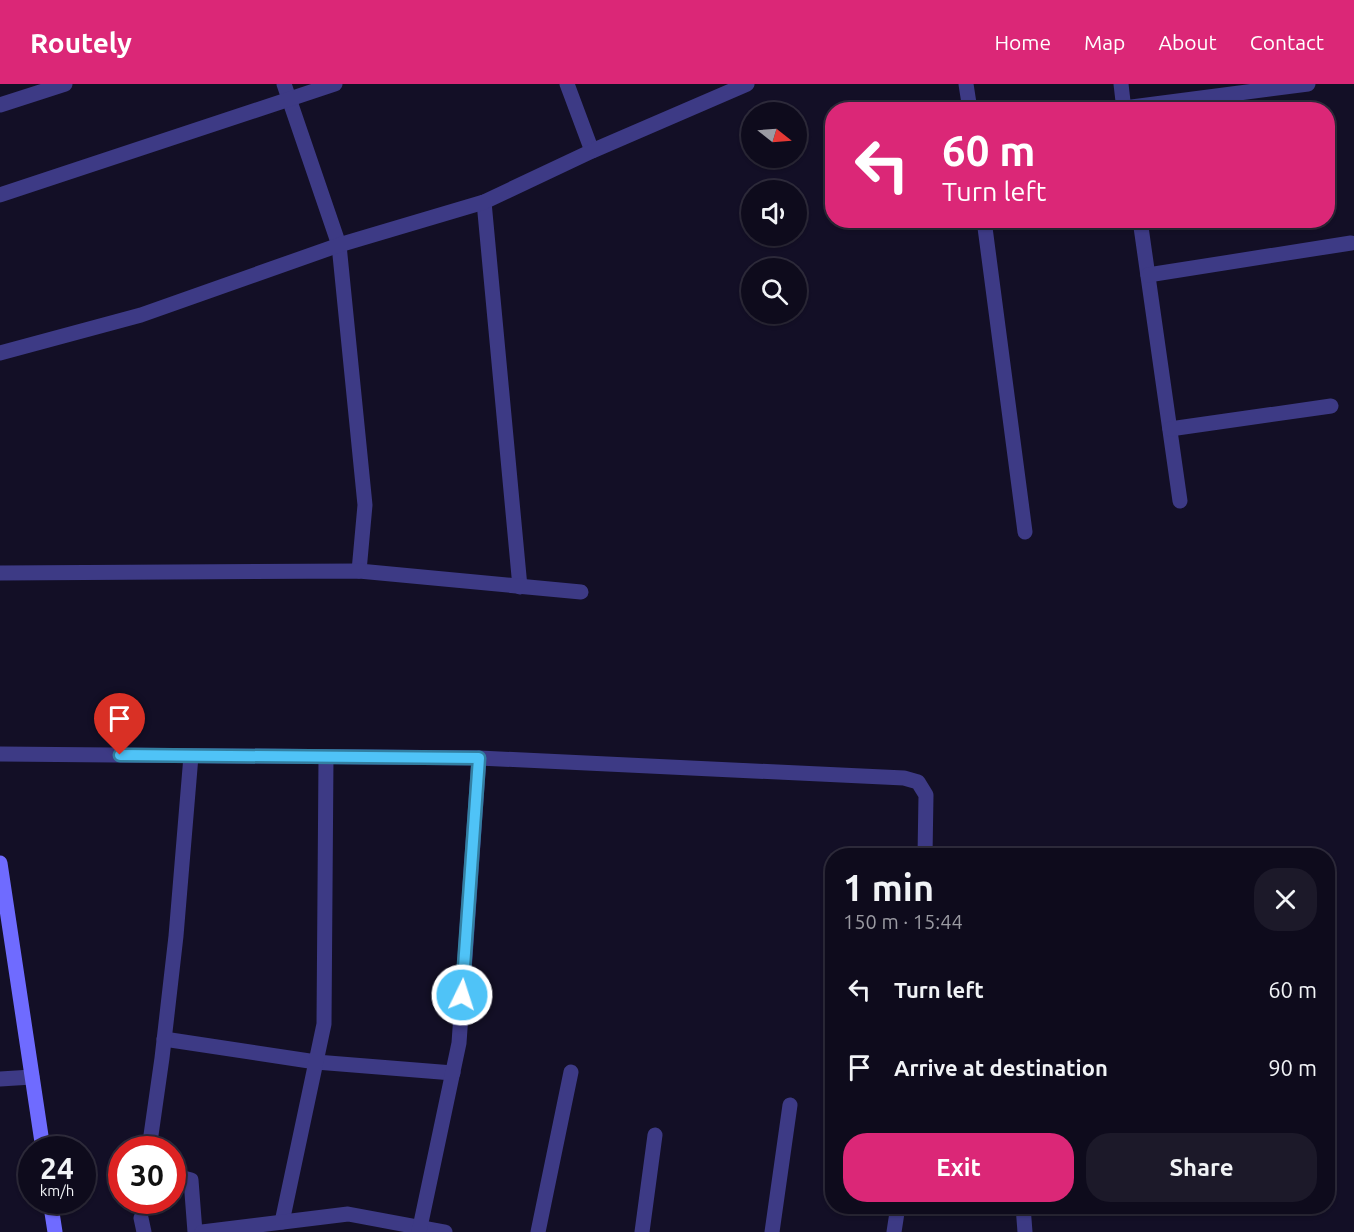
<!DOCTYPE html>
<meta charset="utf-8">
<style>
body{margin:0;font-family:Ubuntu,sans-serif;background:#1c1929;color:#f1f3f6;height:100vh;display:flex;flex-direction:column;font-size:22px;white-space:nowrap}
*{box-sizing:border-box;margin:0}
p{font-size:20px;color:#9b9ba3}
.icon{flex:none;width:33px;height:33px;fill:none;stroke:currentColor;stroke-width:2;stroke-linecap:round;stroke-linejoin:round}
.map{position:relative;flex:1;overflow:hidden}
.drawer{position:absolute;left:825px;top:764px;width:510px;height:366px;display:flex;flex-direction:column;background:#0e0b1c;border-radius:24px;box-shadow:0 2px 4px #0004,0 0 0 2px #2e2b3b}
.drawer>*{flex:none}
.top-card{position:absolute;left:825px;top:18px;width:510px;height:126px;border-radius:24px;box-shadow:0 2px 4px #0004,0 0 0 2px #2e2b3b;background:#db2777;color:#fff;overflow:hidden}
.needle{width:39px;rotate:107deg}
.tools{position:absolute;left:741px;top:18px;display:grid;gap:12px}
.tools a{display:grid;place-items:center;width:66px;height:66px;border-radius:50%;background:#0e0b1c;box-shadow:0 2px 4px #0004,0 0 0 2px #2e2b3b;font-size:30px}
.speed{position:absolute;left:18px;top:1052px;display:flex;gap:12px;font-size:30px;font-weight:700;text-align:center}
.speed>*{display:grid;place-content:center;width:78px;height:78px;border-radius:50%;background:#0e0b1c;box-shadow:0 2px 4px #0004,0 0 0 2px #2e2b3b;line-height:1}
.speed small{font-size:15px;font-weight:400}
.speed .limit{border:9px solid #d22;background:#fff;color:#111}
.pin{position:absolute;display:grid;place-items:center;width:51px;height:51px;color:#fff;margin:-62px -26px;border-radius:50% 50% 50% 0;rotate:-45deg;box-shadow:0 0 6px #0007}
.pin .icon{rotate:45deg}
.me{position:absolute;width:66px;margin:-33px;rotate:4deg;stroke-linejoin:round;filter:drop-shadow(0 0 4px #0008)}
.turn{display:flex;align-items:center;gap:21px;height:126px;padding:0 18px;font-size:27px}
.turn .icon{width:78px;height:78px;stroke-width:2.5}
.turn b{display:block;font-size:42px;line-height:51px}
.round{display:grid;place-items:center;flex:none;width:63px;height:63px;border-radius:24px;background:#1c1929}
.head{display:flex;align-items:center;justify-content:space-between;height:102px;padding:0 18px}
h1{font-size:36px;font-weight:600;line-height:45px}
.button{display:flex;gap:12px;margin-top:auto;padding:12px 18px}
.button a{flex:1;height:69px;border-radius:24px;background:#db2777;color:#fff;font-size:24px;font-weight:600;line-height:69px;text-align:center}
.button a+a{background:#1c1929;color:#f1f3f6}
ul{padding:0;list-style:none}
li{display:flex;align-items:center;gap:18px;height:78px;padding:0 18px}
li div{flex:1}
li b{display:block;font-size:22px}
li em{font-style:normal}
header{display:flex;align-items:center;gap:36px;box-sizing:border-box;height:84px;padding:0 30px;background:#db2777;color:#fff}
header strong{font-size:28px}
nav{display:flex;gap:33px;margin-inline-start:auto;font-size:21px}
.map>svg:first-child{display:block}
</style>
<header>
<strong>Routely</strong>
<nav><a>Home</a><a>Map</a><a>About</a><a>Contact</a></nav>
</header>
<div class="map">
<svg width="1354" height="1148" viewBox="0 0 1354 1148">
<rect width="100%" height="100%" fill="#130f26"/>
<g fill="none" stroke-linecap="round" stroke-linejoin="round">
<g stroke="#3d3a85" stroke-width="15">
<path d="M284,0L339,161L365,421L359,487"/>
<path d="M567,0L592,67"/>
<path d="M966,0L970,26"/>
<path d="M1121,0L1124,26"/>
<path d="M0,21L65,0"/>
<path d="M1124,24L1308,0"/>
<path d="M0,111L335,0"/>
<path d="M484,118L520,503"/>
<path d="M984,136L1025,448"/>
<path d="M1140,136L1180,417"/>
<path d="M1148,191L1351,159"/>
<path d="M0,269L141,231L339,161L484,118L592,67L747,0"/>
<path d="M1170,345L1331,322"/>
<path d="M0,489L359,487L581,508"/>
<path d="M0,670L479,674L904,694L918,698L926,711L925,771"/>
<path d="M164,955L316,978L453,989"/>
<path d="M0,995L32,993"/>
<path d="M149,1065L162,974L176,852L191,672"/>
<path d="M172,1091L191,1096L195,1148"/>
<path d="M1023,1122L1025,1148"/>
<path d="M141,1134L144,1148"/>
<path d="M282,1138L324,940L326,673"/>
<path d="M202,1148L348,1130L445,1148"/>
<path d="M419,1148L459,959L479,674"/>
<path d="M538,1148L571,988"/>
<path d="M642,1148L655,1051"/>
<path d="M772,1148L790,1021"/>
<path d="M894,1148L898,1122"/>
</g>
<g stroke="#6f6bff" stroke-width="15">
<path d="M0,779L43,1065"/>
<path d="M50,1116L55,1148"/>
</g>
</g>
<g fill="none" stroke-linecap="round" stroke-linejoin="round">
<defs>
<path id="route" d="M120,671L479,674L462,911"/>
</defs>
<use href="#route" stroke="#337fa1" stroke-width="15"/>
<use href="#route" stroke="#4fc3f7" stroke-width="10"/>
</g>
</svg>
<div class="tools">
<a><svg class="needle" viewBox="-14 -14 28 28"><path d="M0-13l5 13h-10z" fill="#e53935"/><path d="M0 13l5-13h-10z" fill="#9b9ba3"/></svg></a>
<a><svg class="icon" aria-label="sound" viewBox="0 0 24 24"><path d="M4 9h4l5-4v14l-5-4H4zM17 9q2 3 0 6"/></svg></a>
<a><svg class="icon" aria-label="search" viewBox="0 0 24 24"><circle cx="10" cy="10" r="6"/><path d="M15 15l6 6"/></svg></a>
</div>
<div class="speed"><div>24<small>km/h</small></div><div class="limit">30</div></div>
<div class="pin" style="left:120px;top:671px;background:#d93025"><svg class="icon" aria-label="arrive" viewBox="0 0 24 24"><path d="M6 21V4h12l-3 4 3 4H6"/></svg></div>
<svg class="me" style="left:462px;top:911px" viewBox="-20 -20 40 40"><circle r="17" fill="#4fc3f7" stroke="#fff" stroke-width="3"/><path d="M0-11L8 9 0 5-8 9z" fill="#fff"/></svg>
<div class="top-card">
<div class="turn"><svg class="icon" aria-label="left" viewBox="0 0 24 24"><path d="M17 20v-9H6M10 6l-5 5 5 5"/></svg><div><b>60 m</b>Turn left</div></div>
</div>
<section class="drawer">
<div class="head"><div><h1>1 min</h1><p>150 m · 15:44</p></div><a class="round"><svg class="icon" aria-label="close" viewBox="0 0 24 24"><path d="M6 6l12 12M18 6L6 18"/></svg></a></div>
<ul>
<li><svg class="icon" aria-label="left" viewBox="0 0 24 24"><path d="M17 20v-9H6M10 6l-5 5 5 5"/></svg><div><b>Turn left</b></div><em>60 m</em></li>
<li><svg class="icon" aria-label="arrive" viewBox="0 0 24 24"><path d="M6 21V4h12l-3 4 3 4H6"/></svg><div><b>Arrive at destination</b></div><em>90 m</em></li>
</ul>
<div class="button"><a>Exit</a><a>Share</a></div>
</section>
</div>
